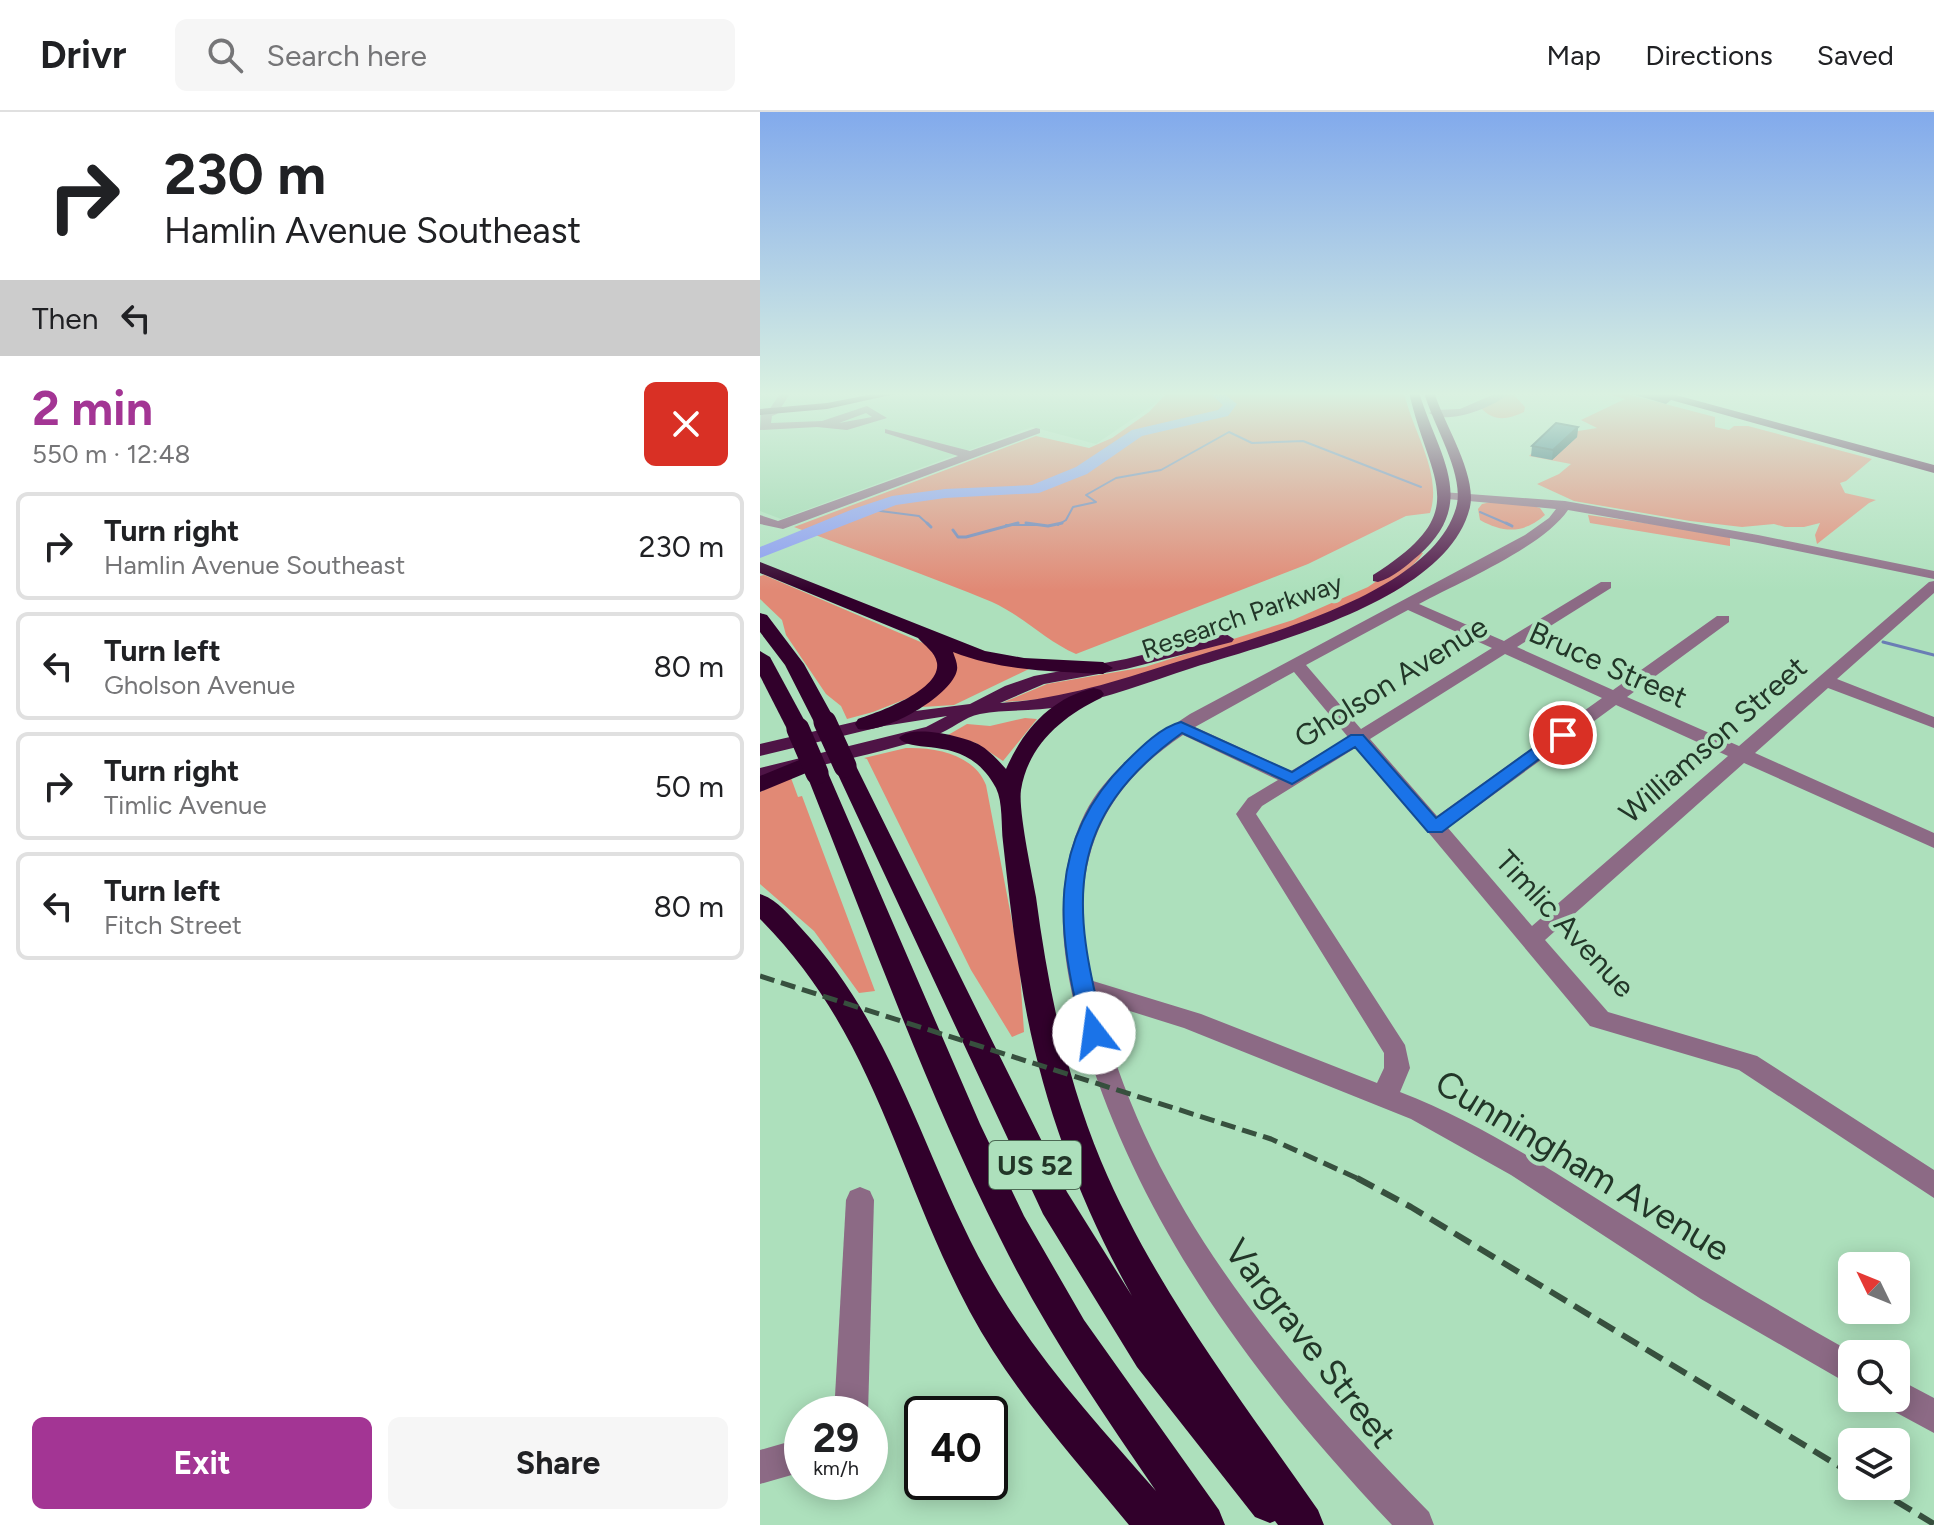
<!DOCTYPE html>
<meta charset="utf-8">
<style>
body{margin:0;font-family:Figtree,sans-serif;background:#f6f6f6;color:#202124;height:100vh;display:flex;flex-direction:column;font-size:30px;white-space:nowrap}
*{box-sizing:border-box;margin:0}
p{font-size:26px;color:#757577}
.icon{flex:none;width:44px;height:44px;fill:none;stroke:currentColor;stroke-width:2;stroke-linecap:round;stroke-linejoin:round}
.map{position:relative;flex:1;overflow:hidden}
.side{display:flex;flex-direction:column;background:#fff;width:760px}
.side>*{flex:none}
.hud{background:#fff;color:#202124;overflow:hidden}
.needle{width:52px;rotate:313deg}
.fabs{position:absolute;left:1078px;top:1140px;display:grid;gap:16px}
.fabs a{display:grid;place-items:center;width:72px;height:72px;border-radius:12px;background:#fff;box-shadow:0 4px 20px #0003;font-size:40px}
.speed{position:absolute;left:24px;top:1284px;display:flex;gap:16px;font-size:40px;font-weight:700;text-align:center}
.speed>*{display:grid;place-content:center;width:104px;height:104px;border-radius:50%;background:#fff;box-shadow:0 4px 20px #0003;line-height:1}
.speed small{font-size:20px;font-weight:400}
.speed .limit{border:4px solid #111;border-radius:12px;background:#fff;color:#111}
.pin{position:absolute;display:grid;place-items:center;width:68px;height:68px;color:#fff;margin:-34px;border:4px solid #fff;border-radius:50%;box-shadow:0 2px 8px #0007}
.me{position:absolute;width:88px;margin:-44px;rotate:345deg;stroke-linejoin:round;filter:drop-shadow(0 0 6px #0008)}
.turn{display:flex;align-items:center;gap:28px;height:168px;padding:0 32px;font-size:36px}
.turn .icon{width:104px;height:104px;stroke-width:2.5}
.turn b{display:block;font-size:56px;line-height:68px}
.then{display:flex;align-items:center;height:76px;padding:0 32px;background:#0003;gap:16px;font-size:30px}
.round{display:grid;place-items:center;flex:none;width:84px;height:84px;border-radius:12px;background:#f6f6f6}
.summary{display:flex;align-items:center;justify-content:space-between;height:136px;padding:0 32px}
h1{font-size:48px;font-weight:700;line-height:60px;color:#a33594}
.primary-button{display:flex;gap:16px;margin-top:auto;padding:16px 32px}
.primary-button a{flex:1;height:92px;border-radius:12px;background:#a33594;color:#fff;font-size:32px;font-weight:700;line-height:92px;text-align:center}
.primary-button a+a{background:#f6f6f6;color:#202124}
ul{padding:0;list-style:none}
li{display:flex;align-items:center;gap:24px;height:108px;margin:0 16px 12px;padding:0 16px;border:4px solid #e0e0e0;border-radius:12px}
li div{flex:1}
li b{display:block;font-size:30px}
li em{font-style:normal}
header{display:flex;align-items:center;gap:48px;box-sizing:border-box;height:112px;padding:0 40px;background:#fff;border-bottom:2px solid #e0e0e0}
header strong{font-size:38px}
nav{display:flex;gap:44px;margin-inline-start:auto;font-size:28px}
.search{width:560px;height:72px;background:#f6f6f6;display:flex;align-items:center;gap:20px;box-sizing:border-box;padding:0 28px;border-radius:12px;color:#757577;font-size:30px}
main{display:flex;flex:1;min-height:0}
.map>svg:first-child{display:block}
</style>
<header>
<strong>Drivr</strong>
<div class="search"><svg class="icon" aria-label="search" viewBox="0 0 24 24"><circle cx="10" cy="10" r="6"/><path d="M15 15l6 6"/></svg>Search here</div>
<nav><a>Map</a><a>Directions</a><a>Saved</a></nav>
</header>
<main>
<section class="side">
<div class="hud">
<div class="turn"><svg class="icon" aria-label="right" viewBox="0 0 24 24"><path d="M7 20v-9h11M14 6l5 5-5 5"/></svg><div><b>230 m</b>Hamlin Avenue Southeast</div></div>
<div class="then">Then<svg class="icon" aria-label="left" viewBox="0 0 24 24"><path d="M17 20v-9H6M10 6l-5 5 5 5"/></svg></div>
</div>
<div class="summary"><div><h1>2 min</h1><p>550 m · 12:48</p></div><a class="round" style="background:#d93025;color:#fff"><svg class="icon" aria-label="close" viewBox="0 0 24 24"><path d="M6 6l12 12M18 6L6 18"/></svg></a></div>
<ul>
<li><svg class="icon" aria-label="right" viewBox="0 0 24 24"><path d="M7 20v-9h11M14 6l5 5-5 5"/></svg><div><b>Turn right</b><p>Hamlin Avenue Southeast</p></div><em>230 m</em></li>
<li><svg class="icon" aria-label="left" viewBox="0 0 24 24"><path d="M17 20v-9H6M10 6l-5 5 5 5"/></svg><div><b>Turn left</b><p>Gholson Avenue</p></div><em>80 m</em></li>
<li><svg class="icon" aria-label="right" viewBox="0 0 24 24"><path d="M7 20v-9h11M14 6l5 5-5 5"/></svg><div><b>Turn right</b><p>Timlic Avenue</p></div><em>50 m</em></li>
<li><svg class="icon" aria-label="left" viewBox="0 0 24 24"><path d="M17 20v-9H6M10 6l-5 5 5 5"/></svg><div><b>Turn left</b><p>Fitch Street</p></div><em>80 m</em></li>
</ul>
<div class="primary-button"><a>Exit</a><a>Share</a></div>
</section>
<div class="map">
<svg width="1174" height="1413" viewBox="0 0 1174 1413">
<rect width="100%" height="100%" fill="#ade0bc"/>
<path fill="#9dd7af" d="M0,280H412L336,332L272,315L21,407L0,399Z"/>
<g fill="#e18975">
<path d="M408,280H644C652,319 683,361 670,401L646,404L548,452L316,542C286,529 263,504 232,490C167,463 100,440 34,415L276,324L329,336L352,326L389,300Z"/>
<path d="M841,280H859L955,305V315L969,318L974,314H988L1112,347L1086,369L1080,371L1085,381L1116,388L1109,391L1057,432L1055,423L1060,411L1044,415H1025L1014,412L982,415L930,409L814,389L777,372L799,362L811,352L769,344L797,317L818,319L837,316L821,308L865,287Z"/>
<path d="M748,283H754L765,295L764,300C747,308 733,310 720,295Z"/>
<path d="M731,390L762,391L780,396L785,403C764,422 743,421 720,408L718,397L722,392Z"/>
<path d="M828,403L970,423V434L830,411Z"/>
<path d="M659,440L663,441C632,491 463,537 404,555C371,565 338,578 304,583C284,587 264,589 244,590L287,572L385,555L533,508L608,475Z"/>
<path d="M4,463L170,534L174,537L181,558L161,581L113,600L87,607L81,594L66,582L26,523L22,508L0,487V464Z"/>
<path d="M191,539L269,556V557L194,593L162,595Z"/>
<path d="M265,606L277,607L243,649L216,631L188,623L207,612L230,614Z"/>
<path d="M146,636C177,635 214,643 226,673L259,846L264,920L252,925L211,858L107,647L104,646Z"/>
<path d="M31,666L38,685L42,684L115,879L99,881L54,819L0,772V680Z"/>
</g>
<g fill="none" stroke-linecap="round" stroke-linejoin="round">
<g stroke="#6a7db5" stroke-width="2">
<path d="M105,397L159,404L169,413"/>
<path d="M720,400L750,413"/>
<path d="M246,413H278"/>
<path d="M298,413L306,408L313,395L336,390L326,383L356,366L401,358L469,320L492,331L543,329L661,375"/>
</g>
<g stroke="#6a7db5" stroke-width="3">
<path d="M167,411L171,415"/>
<path d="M266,411L288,414L302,411"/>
<path d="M746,411L752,414"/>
<path d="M193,418L198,425H206L258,411"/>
<path d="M1123,530L1174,543"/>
</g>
<path fill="#899bf1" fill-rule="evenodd" d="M448,280H462L477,292L468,304L382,324L327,362L279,381L185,386L136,393L0,446V435L93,397L132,384L185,377L272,373L316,355L372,318L458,298L463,293Z"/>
<g fill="#8c6a85" fill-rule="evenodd">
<path d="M21,280H31L17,302L12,304L11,311L62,309L107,294L127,306L87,318L57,315L0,318L1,302L9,298ZM106,301L112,305L79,311Z"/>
<path d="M739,280H752C734,294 691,314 669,301L675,298L700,297Z"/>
<path d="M276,316L280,317V321L23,417L0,412V403L18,409L198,344L125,321V317L210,339Z"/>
<path d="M682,380L805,389L998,423L1174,459V467L998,431L808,398C783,435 700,470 659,492L744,529L841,470H851V476L757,535L853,578L957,504H969V510L867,585L979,634L1169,470L1174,469V481L1077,567L1174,605V616L1068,576L995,641L1174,721V736L984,651L785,828L848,900L997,944L1174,1058V1086L979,958L830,914L597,635L502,694L496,702L645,933L650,956L640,980C729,1014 809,1070 890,1120C957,1163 1026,1203 1095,1242H1092V1274L941,1187L751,1063L651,1007L424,916L338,889C387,1093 526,1254 669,1400L674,1413H632C500,1273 385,1122 327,937C303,861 288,776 325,701C348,657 390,628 430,602L765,423L789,406L796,397L687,387L681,383ZM648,498L732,536L601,617L546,553ZM745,542L842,586L677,704L610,627ZM534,560L588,625L531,659L435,615ZM856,593L968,644L772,814L688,716ZM423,623L518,668L488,686L476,702L624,941V956L617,971L441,902L333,869C307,763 332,684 423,623Z"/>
<path d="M100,1075L110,1079L114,1088L108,1302H74L86,1088L90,1079Z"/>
<path d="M1136,1266L1174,1286V1321L1124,1294L1121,1286H1136Z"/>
<path d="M42,1326V1360L0,1372V1338Z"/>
</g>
<g fill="#4e1446" fill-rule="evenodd">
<path d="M124,280H144L67,297L0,303V297L67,291Z"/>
<path d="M649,280H659C677,342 720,389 659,443C647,453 633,466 618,470L613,469V463C716,398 669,371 649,280Z"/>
<path d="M664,280H674C684,312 717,362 710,395C688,488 511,531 432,556C389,570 348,586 304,594C276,600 247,597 220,602C204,605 191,618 176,623C119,642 58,653 0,668V656L166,615L187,604L124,614L0,644V632L124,603L210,592L245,574L274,564L366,547L466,522L474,527L472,530L366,557L284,572L240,591C305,587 362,567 423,548C500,524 671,482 696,396C706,363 672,312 664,280Z"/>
<path d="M865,280H905L1174,353V361L911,288L906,292Z"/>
</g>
<g fill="#31002b" fill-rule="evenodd">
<path d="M0,450L225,539L264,546L343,550L353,556L343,562C292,559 241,559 193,540C195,546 198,552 197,558C192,584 123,623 98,617L95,612L98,607C119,600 181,578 177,551C175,540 165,534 158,526L0,461Z"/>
<path d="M0,501L7,503L44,552L76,610L73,615L65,616L54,610L25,553L0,520Z"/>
<path d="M0,539L10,545L49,617L46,622H30L27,617L0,564Z"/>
<path d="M334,576L341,578L344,582L341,586C303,604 268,633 261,678C258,698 272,762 276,785C288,875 306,965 341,1049C394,1175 480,1286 558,1398L564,1413H518L515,1409L510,1411L495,1405L377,1255L283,1102L74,654L77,649H93L96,654L307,1080L372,1184C316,1084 277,976 260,863C253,819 248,775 243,730C241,714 243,690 236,676C206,620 153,644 139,626C151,612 202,624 218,632C229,638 237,647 246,657C263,618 291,586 334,576Z"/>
<path d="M49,644L57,646L60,651L58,654L68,661L220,1012L264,1104L324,1208L459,1398L465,1413H369C313,1345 252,1278 210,1200C136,1062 116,923 0,807V782C17,787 30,804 41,816C141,923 165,1058 238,1179C282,1252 340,1315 396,1379C340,1297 284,1216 240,1126C165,976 108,816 46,661L0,680V664Z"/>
</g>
<path stroke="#37503e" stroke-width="5" stroke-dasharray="15 7" stroke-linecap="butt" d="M0,864L511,1027L601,1068"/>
<g stroke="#37503e" stroke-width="6" stroke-dasharray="19 9" stroke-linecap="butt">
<path d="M597,1066L651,1095L1092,1362"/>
<path d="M1111,1374L1174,1412"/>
</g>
<g stroke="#31002b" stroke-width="23">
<path d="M65,610L85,654"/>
<path d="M38,617L57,661"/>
</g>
</g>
<path fill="#215d6a" d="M818,315L817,325L792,348L771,344L772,334Z"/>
<path fill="#1b4c56" d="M818,315L817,325L792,348L793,338Z"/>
<path fill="#266c7b" stroke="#1b4c56" stroke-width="2" d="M796,311L818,315L793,338L772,334Z"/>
<linearGradient id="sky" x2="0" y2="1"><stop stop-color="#82aaec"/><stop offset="0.59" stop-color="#daf1e1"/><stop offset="1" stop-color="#daf1e1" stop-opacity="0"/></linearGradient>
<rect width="1174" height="478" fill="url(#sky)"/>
<path fill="#1a73e8" stroke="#114b97" stroke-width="2" d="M421,610L532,660L591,623H603L676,706L797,619H809L811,623L682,720H668L595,635L532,672L422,621C304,706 310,791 345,921L342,927L334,930L326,927L323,921C297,819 285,730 366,650C381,635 401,615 421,610Z"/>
<g text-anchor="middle" stroke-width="8" stroke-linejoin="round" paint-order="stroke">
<g font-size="26" fill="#223628" stroke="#ade0bc">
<text transform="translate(482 504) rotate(-19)" y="9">Research Parkway</text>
</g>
<rect fill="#ade0bc" stroke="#4c6954" stroke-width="2" x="229" y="1029" width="92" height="48" rx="6"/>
<g font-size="28" font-weight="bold" fill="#223628">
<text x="275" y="1063">US 52</text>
</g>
<g font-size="30" fill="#223628" stroke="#ade0bc">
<text transform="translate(848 553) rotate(24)" y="10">Bruce Street</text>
<text transform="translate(631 570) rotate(-32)" y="10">Gholson Avenue</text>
<text transform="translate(953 628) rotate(-41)" y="10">Williamson Street</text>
<text transform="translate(805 812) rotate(47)" y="10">Timlic Avenue</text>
</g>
<g font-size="36" fill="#223628" stroke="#ade0bc">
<text transform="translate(823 1053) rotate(31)" y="13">Cunningham Avenue</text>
<text transform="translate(551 1231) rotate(52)" y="13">Vargrave Street</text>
</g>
</g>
</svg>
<div class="fabs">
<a><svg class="needle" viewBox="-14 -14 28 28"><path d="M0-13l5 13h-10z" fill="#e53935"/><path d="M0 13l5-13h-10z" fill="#757577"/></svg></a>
<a><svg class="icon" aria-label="search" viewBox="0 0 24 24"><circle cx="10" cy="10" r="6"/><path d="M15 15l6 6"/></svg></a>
<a><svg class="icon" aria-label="layers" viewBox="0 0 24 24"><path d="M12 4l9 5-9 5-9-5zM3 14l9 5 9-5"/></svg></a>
</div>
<div class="speed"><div>29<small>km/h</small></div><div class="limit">40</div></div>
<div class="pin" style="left:803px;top:623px;background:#d93025"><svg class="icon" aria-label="arrive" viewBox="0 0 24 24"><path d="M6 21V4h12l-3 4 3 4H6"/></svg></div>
<svg class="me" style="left:334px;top:921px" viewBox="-20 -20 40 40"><circle r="19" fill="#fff"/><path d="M0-13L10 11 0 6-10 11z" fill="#1a73e8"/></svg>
</div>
</main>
